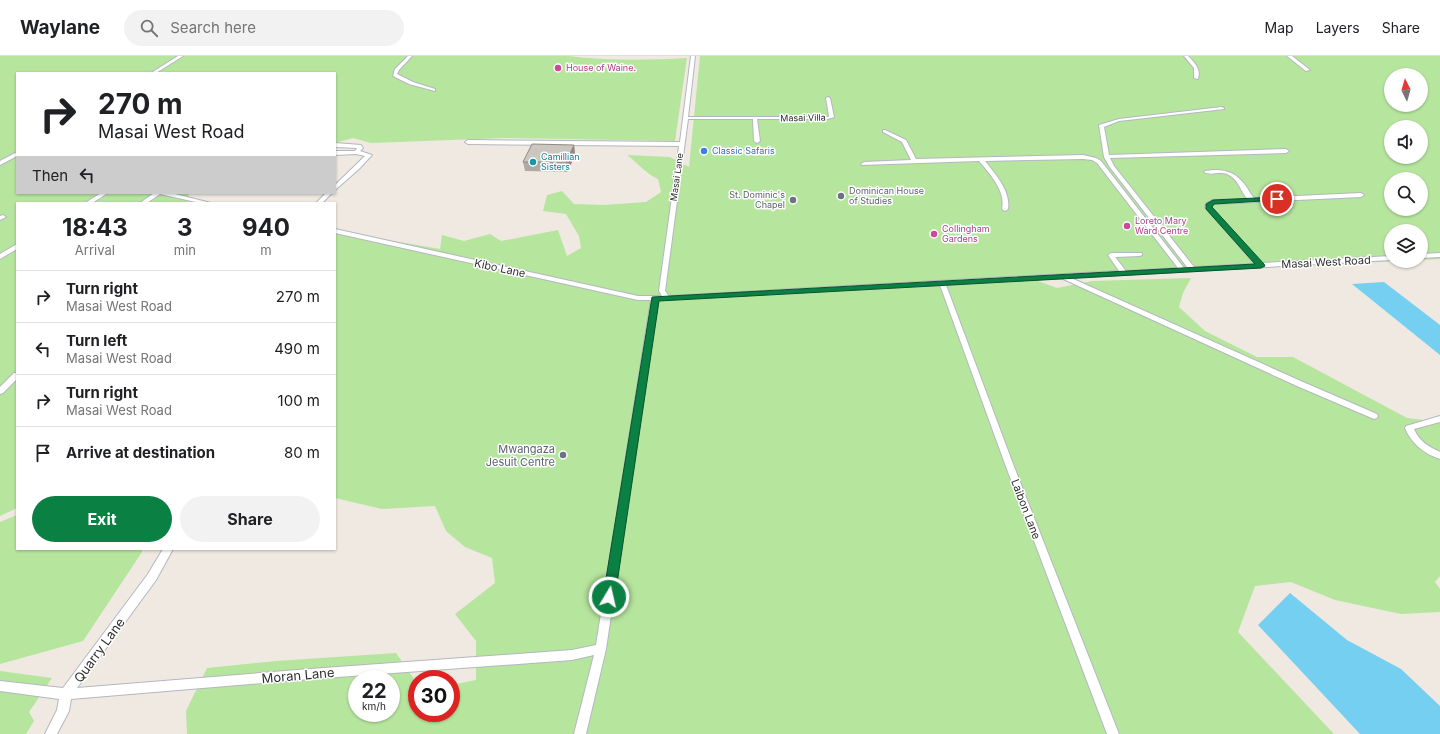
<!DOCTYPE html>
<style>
body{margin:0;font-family:Inter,sans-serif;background:#f2f2f2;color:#202124;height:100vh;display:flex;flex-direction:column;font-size:15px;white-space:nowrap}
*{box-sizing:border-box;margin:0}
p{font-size:13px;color:#757577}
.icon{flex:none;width:22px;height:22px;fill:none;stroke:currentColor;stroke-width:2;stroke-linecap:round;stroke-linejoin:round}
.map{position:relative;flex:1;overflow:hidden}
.drawer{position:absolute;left:16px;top:146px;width:320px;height:348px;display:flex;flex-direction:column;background:#fff;border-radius:0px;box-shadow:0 1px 3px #0004}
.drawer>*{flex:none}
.hud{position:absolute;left:16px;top:16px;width:320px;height:122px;border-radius:0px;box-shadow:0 1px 3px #0004;background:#fff;color:#202124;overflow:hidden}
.needle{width:26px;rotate:355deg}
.fabs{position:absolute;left:1384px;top:12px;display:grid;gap:8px}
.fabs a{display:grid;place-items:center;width:44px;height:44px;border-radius:50%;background:#fff;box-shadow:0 1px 3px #0004;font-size:20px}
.speed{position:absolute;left:348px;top:614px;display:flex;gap:8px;font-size:20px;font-weight:700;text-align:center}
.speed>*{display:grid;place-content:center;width:52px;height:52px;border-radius:50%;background:#fff;box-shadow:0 1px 3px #0004;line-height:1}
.speed small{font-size:10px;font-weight:400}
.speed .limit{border:6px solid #d22;background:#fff;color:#111}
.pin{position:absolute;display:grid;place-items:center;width:34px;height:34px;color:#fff;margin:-17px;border:2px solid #fff;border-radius:50%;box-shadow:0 1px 4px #0007}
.me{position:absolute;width:44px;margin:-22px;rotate:9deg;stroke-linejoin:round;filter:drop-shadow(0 0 3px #0008)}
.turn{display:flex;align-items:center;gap:14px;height:84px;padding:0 16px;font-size:18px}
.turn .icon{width:52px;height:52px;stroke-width:2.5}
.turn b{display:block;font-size:28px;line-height:34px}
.then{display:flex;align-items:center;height:38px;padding:0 16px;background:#0003;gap:8px;font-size:15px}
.eta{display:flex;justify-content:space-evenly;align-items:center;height:68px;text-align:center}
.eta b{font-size:24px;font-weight:700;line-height:28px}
.primary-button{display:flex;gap:8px;margin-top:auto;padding:8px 16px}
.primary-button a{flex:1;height:46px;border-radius:24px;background:#0b8043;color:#fff;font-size:16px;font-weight:700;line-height:46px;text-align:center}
.primary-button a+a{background:#f2f2f2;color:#202124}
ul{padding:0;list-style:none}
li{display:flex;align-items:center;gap:12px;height:52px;padding:0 16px;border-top:1px solid #e0e0e0}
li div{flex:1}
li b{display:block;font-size:15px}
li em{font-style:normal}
header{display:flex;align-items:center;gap:24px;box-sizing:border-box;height:56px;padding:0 20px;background:#fff;border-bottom:1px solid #e0e0e0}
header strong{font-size:19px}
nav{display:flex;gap:22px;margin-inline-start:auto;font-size:14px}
.search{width:280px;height:36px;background:#f2f2f2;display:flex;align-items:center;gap:10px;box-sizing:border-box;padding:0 14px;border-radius:22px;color:#757577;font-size:15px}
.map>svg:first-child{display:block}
</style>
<header>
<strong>Waylane</strong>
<div class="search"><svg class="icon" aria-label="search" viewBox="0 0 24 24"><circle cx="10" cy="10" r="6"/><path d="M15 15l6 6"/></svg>Search here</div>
<nav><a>Map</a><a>Layers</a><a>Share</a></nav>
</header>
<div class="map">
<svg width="1440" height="678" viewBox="0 0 1440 678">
<rect width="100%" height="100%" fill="#efe9e1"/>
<g fill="#b6e59e" fill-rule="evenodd">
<path d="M0,0H568C607,5 647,4 687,2L675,85L504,82L371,87L353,82L335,87V17H17V137H189L187,147H17V452L0,460Z"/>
<path d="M700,0H1440V203L1421,204V175H1391V205H1400L1027,221L1057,232L1092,225L1191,222L1183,237L1179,251L1205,275L1257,301H1293L1407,362L1440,366V520L1435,526L1440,533V556L1401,558L1335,544L1291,526L1255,530L1238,576L1334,678H187L186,655L207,612L276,605L396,597L417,627V657H451V629L476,624V585L455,558L495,527L492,502L465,491L446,475L435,450L382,453L335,442V175L440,193L442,179L464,185L490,178L501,185L558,174L567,200L581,192L579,180L566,158L543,155L547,139L562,135L574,148L604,149L646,146L661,136L658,123C646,118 638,107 627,99L670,101L689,111ZM1391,19H1421V49H1391ZM1391,71H1421V101H1391ZM1391,123H1421V153H1391ZM357,623H391V657H357Z"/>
<path d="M17,459V493H142V496L83,585L0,608V466Z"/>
<path d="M0,615L52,622L29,656L34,665L26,678H0Z"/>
</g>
<g fill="#75cff0">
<path d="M1384,226L1440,269V299L1352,228Z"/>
<path d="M1290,537L1347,584L1401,613L1440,650V678H1360L1258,569Z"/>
</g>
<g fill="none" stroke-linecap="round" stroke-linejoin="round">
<defs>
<g id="minor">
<path d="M178,0H183L156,17H151Z"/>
<path d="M408,0H412L399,14L397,18L413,26L435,33V35L409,28L393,20L395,13Z"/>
<path d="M691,0H695L688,61H828L829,60L826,42L828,41L830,42L834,61L828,63H757L760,85L757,87L754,85L753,63H688L665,235L669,240L1119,215L1108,199L1111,197H1142V199L1140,200L1115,201L1126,215L1178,212L1097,107L1092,104L1083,103L985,105C995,118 1011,135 1008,153L1005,155L1002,153C1006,135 990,118 979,105L862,109L861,108L864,106L911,104L902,86L883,76V74H885L906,84L916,103L1083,99L1096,102L1101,105L1184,212L1187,211L1109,110L1104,101L1099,69L1119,63L1222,51L1224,52V53L1119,65L1104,71L1109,99L1286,93L1289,95L1286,97L1110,102L1114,110L1194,211L1255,208L1205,151L1207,147L1213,144L1248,143C1240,136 1240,124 1227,118C1220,115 1211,120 1204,116L1205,115C1222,112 1235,115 1245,129C1249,134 1250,138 1254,142L1361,137L1364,139L1361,141L1214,148L1211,151L1262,207L1391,200V204L1071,222L1303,326L1377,358L1378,360L1377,362L1374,363L1297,330L1061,222L946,229L1013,408L1119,678H1107L1005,408L940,229L658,244L606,593L586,678H574L594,599L572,604L310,623L71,643L69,655L57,678H45L57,654L59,643L0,635V625L63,632L148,518L163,493H173L156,524L77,632L310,613L572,594L596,589L651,244H638L335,177V173L638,240H662L659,235L679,90L468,88L465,86L468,84L680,86Z"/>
<path d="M1184,0H1188C1195,7 1201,13 1198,23L1194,22V12Z"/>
<path d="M1287,0H1292L1310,14L1306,15Z"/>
<path d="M335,87L361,89L363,92L360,95L372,99L359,113L335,134V129L365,100L356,98L335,99V95H355L357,92L335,91Z"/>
<path d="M17,96V100L0,109V105Z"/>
<path d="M101,137H108L92,147H85Z"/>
<path d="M154,137H171L211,147H200L160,138L147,147H140Z"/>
<path d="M326,137H332L322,147H316Z"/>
<path d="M3,159L6,161L0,164V160Z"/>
<path d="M17,188V193L0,203V198Z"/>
<path d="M1440,197V201L1421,202V198Z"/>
<path d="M14,317H17V323L3,337L0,338V331Z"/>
<path d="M1440,360V366L1414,373C1419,385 1429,391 1440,396V403C1424,398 1411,387 1405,372L1406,370Z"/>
</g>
</defs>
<use href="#minor" stroke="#b4b7c1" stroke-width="2"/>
<use href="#minor" fill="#fff" fill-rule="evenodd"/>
</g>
<path fill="#afaba4" d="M574,89L575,98L568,116L525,115L523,106Z"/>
<path fill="#8e8b86" d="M574,89L575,98L568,116L566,106Z"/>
<path fill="#cbc7bf" stroke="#8e8b86" d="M532,88L574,89L566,106H523Z"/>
<path fill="#0b8043" stroke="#07532c" d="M1277,141L1280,143L1279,144L1214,148L1212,151L1264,208L1265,210L1261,212L659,245L615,541L613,544L609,546L605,544L603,541L652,241L1255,208L1206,153V148L1213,144Z"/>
<g fill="#d1479c" stroke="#fff" stroke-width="1.5">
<circle cx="558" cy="12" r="4"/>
<circle cx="1127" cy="170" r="4"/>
<circle cx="934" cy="178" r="4"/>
</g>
<circle fill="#3f7fe0" stroke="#fff" stroke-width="1.5" cx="704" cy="95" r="4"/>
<circle fill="#0f9aa8" stroke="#fff" stroke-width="1.5" cx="533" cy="106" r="4"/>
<g fill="#6b7280" stroke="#fff" stroke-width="1.5">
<circle cx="841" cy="140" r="4"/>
<circle cx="793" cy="144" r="4"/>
<circle cx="563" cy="399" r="4"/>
</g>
<g text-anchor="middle" stroke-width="3" stroke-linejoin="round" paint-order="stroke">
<g font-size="9" fill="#b23c85" stroke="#fff" text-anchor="start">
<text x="566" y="15">House of Waine.</text>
<text x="1135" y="168">Loreto Mary<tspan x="1135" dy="10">Ward Centre</tspan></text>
<text x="942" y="176">Collingham<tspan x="942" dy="10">Gardens</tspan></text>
</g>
<g font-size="9" fill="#2e2e2e" stroke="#fff">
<text transform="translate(803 62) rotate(-1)" y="3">Masai Villa</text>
<text transform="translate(677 121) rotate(-82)" y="3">Masai Lane</text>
</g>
<g font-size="9" fill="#366cbe" stroke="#fff" text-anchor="start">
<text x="712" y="98">Classic Safaris</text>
</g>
<g font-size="9" fill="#0d838f" stroke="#fff" text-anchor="start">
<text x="541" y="104">Camillian<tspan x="541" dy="10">Sisters</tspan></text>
</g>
<g font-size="9" fill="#5b616d" stroke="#fff" text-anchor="start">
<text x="849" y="138">Dominican House<tspan x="849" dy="10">of Studies</tspan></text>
<text x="785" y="142" text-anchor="end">St. Dominic's<tspan x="785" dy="10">Chapel</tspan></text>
</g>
<g font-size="11" fill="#2e2e2e" stroke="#fff">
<text transform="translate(1326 206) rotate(-3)" y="4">Masai West Road</text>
<text transform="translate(500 212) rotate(12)" y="4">Kibo Lane</text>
<text transform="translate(1026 453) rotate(69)" y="4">Laibon Lane</text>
</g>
<g font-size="11" fill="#5b616d" stroke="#fff" text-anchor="end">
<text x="555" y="397">Mwangaza<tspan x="555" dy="13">Jesuit Centre</tspan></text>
</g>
<g font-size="13" fill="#2e2e2e" stroke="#fff">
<text transform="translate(99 594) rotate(-54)" y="5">Quarry Lane</text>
<text transform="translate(298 619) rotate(-5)" y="5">Moran Lane</text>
</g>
</g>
</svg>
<div class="fabs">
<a><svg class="needle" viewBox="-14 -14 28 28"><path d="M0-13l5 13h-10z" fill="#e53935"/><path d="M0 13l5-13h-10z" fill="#757577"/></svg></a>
<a><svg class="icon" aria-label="sound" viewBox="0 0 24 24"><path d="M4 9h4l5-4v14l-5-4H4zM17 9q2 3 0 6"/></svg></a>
<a><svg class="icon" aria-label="search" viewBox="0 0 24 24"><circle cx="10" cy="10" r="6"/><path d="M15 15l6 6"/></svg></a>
<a><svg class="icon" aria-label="layers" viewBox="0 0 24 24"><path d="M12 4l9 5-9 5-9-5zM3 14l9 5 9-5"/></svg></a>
</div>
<div class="speed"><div>22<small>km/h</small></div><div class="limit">30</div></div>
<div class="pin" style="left:1277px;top:143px;background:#d93025"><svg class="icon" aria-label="arrive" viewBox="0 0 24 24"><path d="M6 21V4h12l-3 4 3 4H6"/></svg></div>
<svg class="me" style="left:609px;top:541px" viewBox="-20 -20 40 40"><circle r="17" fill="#0b8043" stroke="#fff" stroke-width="3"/><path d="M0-11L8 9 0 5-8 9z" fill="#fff"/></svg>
<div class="hud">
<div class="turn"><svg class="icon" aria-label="right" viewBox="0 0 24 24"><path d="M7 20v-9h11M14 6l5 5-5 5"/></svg><div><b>270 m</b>Masai West Road</div></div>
<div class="then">Then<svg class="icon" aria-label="left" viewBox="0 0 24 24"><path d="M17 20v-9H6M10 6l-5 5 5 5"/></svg></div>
</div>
<section class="drawer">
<div class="eta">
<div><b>18:43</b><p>Arrival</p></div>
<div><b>3</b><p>min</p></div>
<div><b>940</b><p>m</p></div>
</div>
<ul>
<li><svg class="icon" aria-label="right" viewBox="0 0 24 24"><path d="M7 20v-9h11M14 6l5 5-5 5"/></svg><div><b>Turn right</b><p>Masai West Road</p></div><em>270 m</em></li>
<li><svg class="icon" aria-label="left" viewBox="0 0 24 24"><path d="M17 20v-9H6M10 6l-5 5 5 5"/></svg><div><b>Turn left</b><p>Masai West Road</p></div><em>490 m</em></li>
<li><svg class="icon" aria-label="right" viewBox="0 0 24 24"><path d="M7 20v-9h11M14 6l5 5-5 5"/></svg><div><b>Turn right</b><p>Masai West Road</p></div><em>100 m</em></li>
<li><svg class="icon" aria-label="arrive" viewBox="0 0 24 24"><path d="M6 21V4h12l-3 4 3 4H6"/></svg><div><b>Arrive at destination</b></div><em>80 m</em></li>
</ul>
<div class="primary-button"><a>Exit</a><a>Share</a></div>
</section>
</div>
